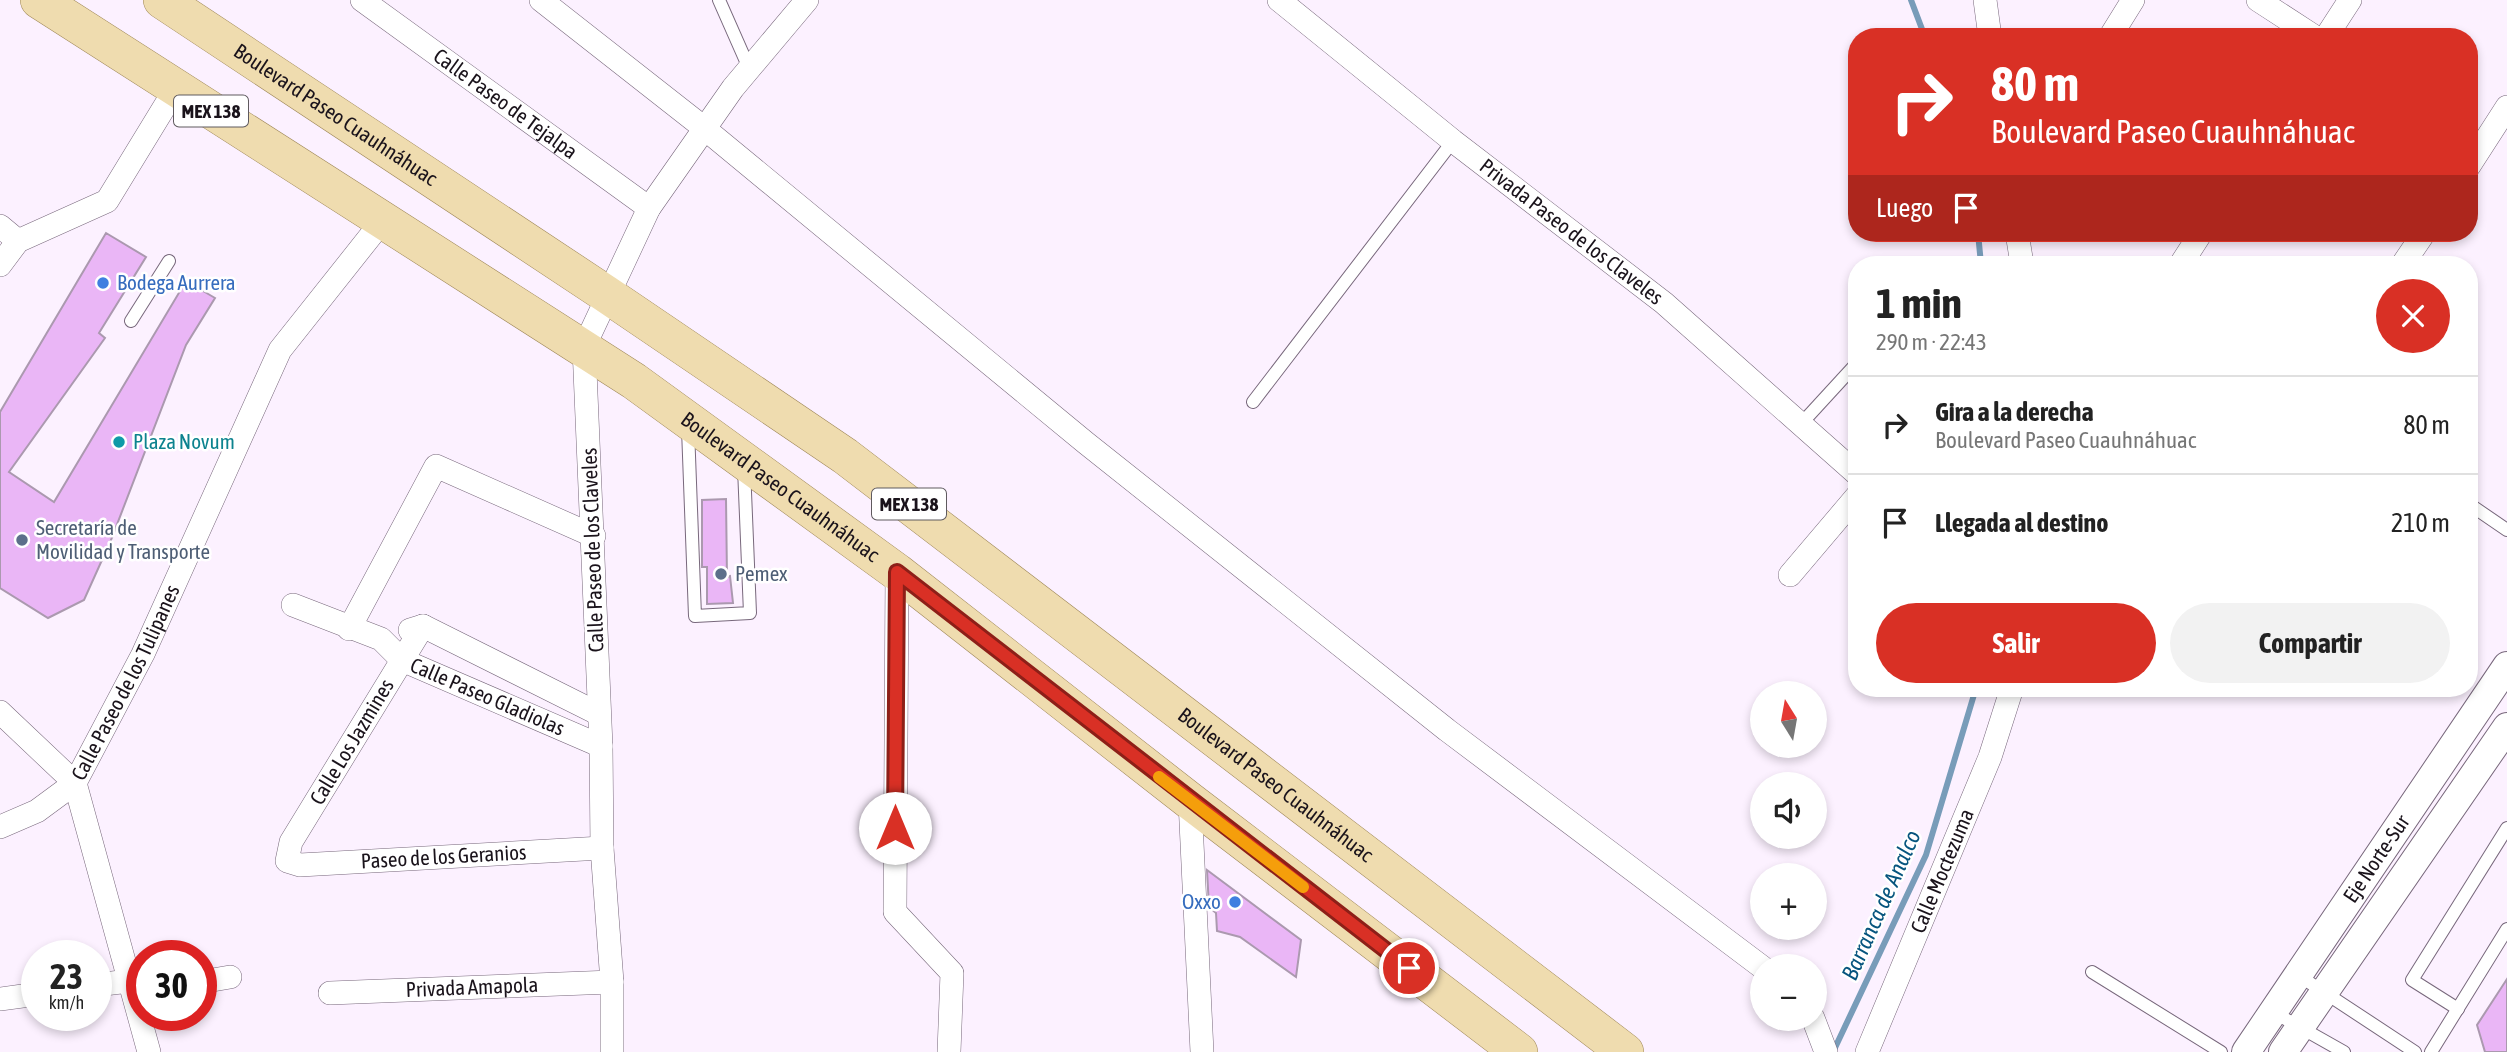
<!DOCTYPE html>
<html lang="es">
<meta charset="utf-8">
<style>
body{margin:0;font-family:"Asap Condensed",sans-serif;background:#f2f2f2;color:#222;height:100vh;display:flex;flex-direction:column;font-size:26px;white-space:nowrap}
*{box-sizing:border-box;margin:0}
p{font-size:23px;color:#767676}
.icon{flex:none;width:38px;height:38px;fill:none;stroke:currentColor;stroke-width:2;stroke-linecap:round;stroke-linejoin:round}
.map{position:relative;flex:1;overflow:hidden}
.sheet{position:absolute;left:1848px;top:256px;width:630px;height:441px;display:flex;flex-direction:column;background:#fff;border-radius:28px;box-shadow:0 4px 10px #0003}
.sheet>*{flex:none}
.banner{position:absolute;left:1848px;top:28px;width:630px;height:214px;border-radius:28px;box-shadow:0 4px 10px #0003;background:#d93025;color:#fff;overflow:hidden}
.needle{width:46px;rotate:349deg}
.controls{position:absolute;left:1750px;top:681px;display:grid;gap:14px}
.controls a{display:grid;place-items:center;width:77px;height:77px;border-radius:50%;background:#fff;box-shadow:0 4px 10px #0003;font-size:35px}
.speed{position:absolute;left:21px;top:940px;display:flex;gap:14px;font-size:35px;font-weight:700;text-align:center}
.speed>*{display:grid;place-content:center;width:91px;height:91px;border-radius:50%;background:#fff;box-shadow:0 4px 10px #0003;line-height:1}
.speed small{font-size:18px;font-weight:400}
.speed .limit{border:10px solid #d22;background:#fff;color:#111}
.pin{position:absolute;display:grid;place-items:center;width:60px;height:60px;color:#fff;margin:-30px;border:4px solid #fff;border-radius:50%;box-shadow:0 2px 7px #0007}
.me{position:absolute;width:77px;margin:-38px;rotate:0deg;stroke-linejoin:round;filter:drop-shadow(0 0 5px #0008)}
.turn{display:flex;align-items:center;gap:24px;height:147px;padding:0 28px;font-size:32px}
.turn .icon{width:91px;height:91px;stroke-width:2.5}
.turn b{display:block;font-size:49px;line-height:60px}
.then{display:flex;align-items:center;height:66px;padding:0 28px;background:#0003;gap:14px;font-size:26px}
.round{display:grid;place-items:center;flex:none;width:74px;height:74px;border-radius:37px;background:#f2f2f2}
.head{display:flex;align-items:center;justify-content:space-between;height:119px;padding:0 28px}
h1{font-size:42px;font-weight:700;line-height:52px}
.button{display:flex;gap:14px;margin-top:auto;padding:14px 28px}
.button a{flex:1;height:80px;border-radius:42px;background:#d93025;color:#fff;font-size:28px;font-weight:700;line-height:80px;text-align:center}
.button a+a{background:#f2f2f2;color:#222}
ul{padding:0;list-style:none}
li{display:flex;align-items:center;gap:21px;height:98px;padding:0 28px;border-top:2px solid #e0e0e0}
li div{flex:1}
li b{display:block;font-size:26px}
li em{font-style:normal}
.map>svg:first-child{display:block}
</style>
<div class="map">
<svg width="2507" height="1052" viewBox="0 0 2507 1052">
<rect width="100%" height="100%" fill="#fcf1ff"/>
<g fill="none" stroke-linecap="round" stroke-linejoin="round">
<g stroke="#789cb9" stroke-width="6">
<path d="M1911,0L1925,37"/>
<path d="M1978,233L1981,264"/>
<path d="M1833,1052L1926,855L1976,688"/>
</g>
</g>
<g fill="#eab6f6" stroke="#ab99af" stroke-width="2">
<path d="M106,233L146,257L99,333L105,338L9,472L54,502L186,281L215,298L186,345L111,540L84,600L48,618L0,588V412Z"/>
<path d="M726,499L727,577L730,576L733,603L707,604V567H702V500Z"/>
<path d="M1207,870L1301,940L1296,977L1240,937L1217,931L1216,913L1209,907Z"/>
<path d="M2507,979V1052H2485L2477,1025Z"/>
</g>
<g fill="none" stroke-linecap="round" stroke-linejoin="round">
<defs>
<g id="service">
<path d="M719,0L749,68"/>
<path d="M131,321L169,261"/>
<path d="M1253,402L1453,141"/>
<path d="M1801,424L1857,363"/>
<path d="M688,429L695,616L750,613L744,468"/>
<path d="M2469,504L2507,530"/>
<path d="M2092,972L2221,1052"/>
<path d="M2298,975L2415,1052"/>
<path d="M2458,1009L2412,980L2507,828"/>
<path d="M2273,1012L2344,1052"/>
<path d="M2431,1052L2507,929"/>
</g>
<g id="minor">
<path id="s1" d="M362,0L649,208"/>
<path d="M541,0L699,124L1086,443L1447,730L1762,967"/>
<path id="s2" d="M1279,0L1453,141L1664,303L1857,474"/>
<path d="M1985,0L1990,37"/>
<path d="M2258,0L2315,37"/>
<path d="M2110,37L2133,0"/>
<path d="M2326,37L2350,0"/>
<path d="M2469,166L2507,107"/>
<path d="M0,226L18,241"/>
<path d="M2017,233L2022,264"/>
<path d="M2181,264L2201,233"/>
<path d="M2403,264L2424,233"/>
<path d="M0,265L18,241L107,201L176,88"/>
<path d="M897,572L895,912L952,973L949,1052"/>
<path d="M1790,575L1857,496"/>
<path id="s3" d="M293,605L381,639L402,660L601,746"/>
<path id="s4" d="M423,626L291,842L287,861L300,865L602,848"/>
<path d="M349,629L436,466L594,536"/>
<path d="M410,630L423,626L599,714"/>
<path d="M0,712L75,783"/>
<path d="M75,783L149,1052"/>
<path d="M1190,801L1202,1052"/>
<path id="s5" d="M0,827L37,811L75,783L143,654L280,350L384,219"/>
<path d="M201,982L230,977"/>
<path d="M96,985L129,981"/>
<path id="s6" d="M330,993L612,982"/>
<path d="M0,999L37,994"/>
<path d="M1813,1018L1826,1052"/>
<path d="M612,1052V982L602,848L601,746L584,347L649,208L733,88L807,0"/>
<path id="s7" d="M1867,1052L1990,757L2012,688"/>
</g>
<g id="tertiary">
<path id="s8" d="M2246,1052L2507,666"/>
<path d="M2283,1052L2507,727"/>
</g>
<g id="primary">
<path id="s9" d="M39,0L634,381L897,572L1190,801L1519,1052"/>
<path id="s10" d="M162,0L606,294L845,456L1625,1052"/>
</g>
</defs>
<use href="#service" stroke="#78687c" stroke-width="14"/>
<use href="#minor" stroke="#78687c" stroke-width="24"/>
<use href="#tertiary" stroke="#78687c" stroke-width="30"/>
<use href="#primary" stroke="#9e8759" stroke-width="38"/>
<use href="#service" stroke="#fff" stroke-width="12"/>
<use href="#minor" stroke="#fff" stroke-width="23"/>
<use href="#tertiary" stroke="#fff" stroke-width="28"/>
<use href="#primary" stroke="#efdcaf" stroke-width="37"/>
</g>
<g fill="none" stroke-linecap="round" stroke-linejoin="round">
<defs>
<path id="route" d="M895,828L897,572L1409,968"/>
</defs>
<use href="#route" stroke="#8d1f18" stroke-width="18"/>
<use href="#route" stroke="#d93025" stroke-width="12"/>
<path stroke="#f59e0b" stroke-width="12" d="M1159,777L1303,887"/>
</g>
<g fill="#3f7fe0" stroke="#fff" stroke-width="2.5">
<circle cx="103" cy="283" r="7"/>
<circle cx="1235" cy="902" r="7"/>
</g>
<circle fill="#0f9aa8" stroke="#fff" stroke-width="2.5" cx="119" cy="442" r="7"/>
<g fill="#5c6f8a" stroke="#fff" stroke-width="2.5">
<circle cx="22" cy="540" r="7"/>
<circle cx="721" cy="574" r="7"/>
</g>
<g text-anchor="middle" stroke-width="5" stroke-linejoin="round" paint-order="stroke">
<g fill="#fff" stroke="#5f5a5f" stroke-width="2">
<rect x="174" y="95.5" width="74" height="31" rx="5"/>
<rect x="872" y="488.5" width="74" height="31" rx="5"/>
</g>
<g font-size="19" font-weight="bold" fill="#1a131b">
<text x="211" y="118">MEX 138</text>
<text x="909" y="511">MEX 138</text>
</g>
<g font-size="21" fill="#1a131b" stroke="#fff">
<text dy="7" stroke="none"><textPath href="#s1" startOffset="177">Calle Paseo de Tejalpa</textPath></text>
<text dy="7" stroke="none"><textPath href="#s10" startOffset="208">Boulevard Paseo Cuauhnáhuac</textPath></text>
<text dy="7" stroke="none"><textPath href="#s2" startOffset="373">Privada Paseo de los Claveles</textPath></text>
<text dy="7" stroke="none"><textPath href="#s9" startOffset="887">Boulevard Paseo Cuauhnáhuac</textPath></text>
<text transform="translate(593 550) rotate(-92)" y="7">Calle Paseo de los Claveles</text>
<text dy="7" stroke="none"><textPath href="#s5" startOffset="200">Calle Paseo de los Tulipanes</textPath></text>
<text dy="7" stroke="none"><textPath href="#s3" startOffset="217">Calle Paseo Gladiolas</textPath></text>
<text transform="translate(352 742) rotate(-59)" y="7">Calle Los Jazmines</text>
<text dy="7" stroke="none"><textPath href="#s10" startOffset="1363">Boulevard Paseo Cuauhnáhuac</textPath></text>
<text dy="7" stroke="none"><textPath href="#s4" startOffset="430">Paseo de los Geranios</textPath></text>
<text dy="7" stroke="none"><textPath href="#s8" startOffset="233">Eje Norte-Sur</textPath></text>
<text dy="7" stroke="none"><textPath href="#s7" startOffset="196">Calle Moctezuma</textPath></text>
<text dy="7" stroke="none"><textPath href="#s6" startOffset="142">Privada Amapola</textPath></text>
</g>
<g font-size="21" fill="#366cbe" stroke="#fff" text-anchor="start">
<text x="117" y="290">Bodega Aurrera</text>
<text x="1221" y="909" text-anchor="end">Oxxo</text>
</g>
<g font-size="21" fill="#0d838f" stroke="#fff" text-anchor="start">
<text x="133" y="449">Plaza Novum</text>
</g>
<g font-size="21" fill="#4e5e75" stroke="#fff" text-anchor="start">
<text x="36" y="535">Secretaría de<tspan x="36" dy="24">Movilidad y Transporte</tspan></text>
<text x="735" y="581">Pemex</text>
</g>
<g font-size="23" font-style="italic" fill="#07557e" stroke="#fff">
<text transform="translate(1881 905) rotate(-66)" y="8">Barranca de Analco</text>
</g>
</g>
</svg>
<div class="controls">
<a><svg class="needle" viewBox="-14 -14 28 28"><path d="M0-13l5 13h-10z" fill="#e53935"/><path d="M0 13l5-13h-10z" fill="#767676"/></svg></a>
<a><svg class="icon" aria-label="sound" viewBox="0 0 24 24"><path d="M4 9h4l5-4v14l-5-4H4zM17 9q2 3 0 6"/></svg></a>
<a>+</a>
<a>−</a>
</div>
<div class="speed"><div>23<small>km/h</small></div><div class="limit">30</div></div>
<div class="pin" style="left:1409px;top:968px;background:#d93025"><svg class="icon" aria-label="arrive" viewBox="0 0 24 24"><path d="M6 21V4h12l-3 4 3 4H6"/></svg></div>
<svg class="me" style="left:895px;top:828px" viewBox="-20 -20 40 40"><circle r="19" fill="#fff"/><path d="M0-13L10 11 0 6-10 11z" fill="#d93025"/></svg>
<div class="banner">
<div class="turn"><svg class="icon" aria-label="right" viewBox="0 0 24 24"><path d="M7 20v-9h11M14 6l5 5-5 5"/></svg><div><b>80 m</b>Boulevard Paseo Cuauhnáhuac</div></div>
<div class="then">Luego<svg class="icon" aria-label="arrive" viewBox="0 0 24 24"><path d="M6 21V4h12l-3 4 3 4H6"/></svg></div>
</div>
<section class="sheet">
<div class="head"><div><h1>1 min</h1><p>290 m · 22:43</p></div><a class="round" style="background:#d93025;color:#fff"><svg class="icon" aria-label="close" viewBox="0 0 24 24"><path d="M6 6l12 12M18 6L6 18"/></svg></a></div>
<ul>
<li><svg class="icon" aria-label="right" viewBox="0 0 24 24"><path d="M7 20v-9h11M14 6l5 5-5 5"/></svg><div><b>Gira a la derecha</b><p>Boulevard Paseo Cuauhnáhuac</p></div><em>80 m</em></li>
<li><svg class="icon" aria-label="arrive" viewBox="0 0 24 24"><path d="M6 21V4h12l-3 4 3 4H6"/></svg><div><b>Llegada al destino</b></div><em>210 m</em></li>
</ul>
<div class="button"><a>Salir</a><a>Compartir</a></div>
</section>
</div>
